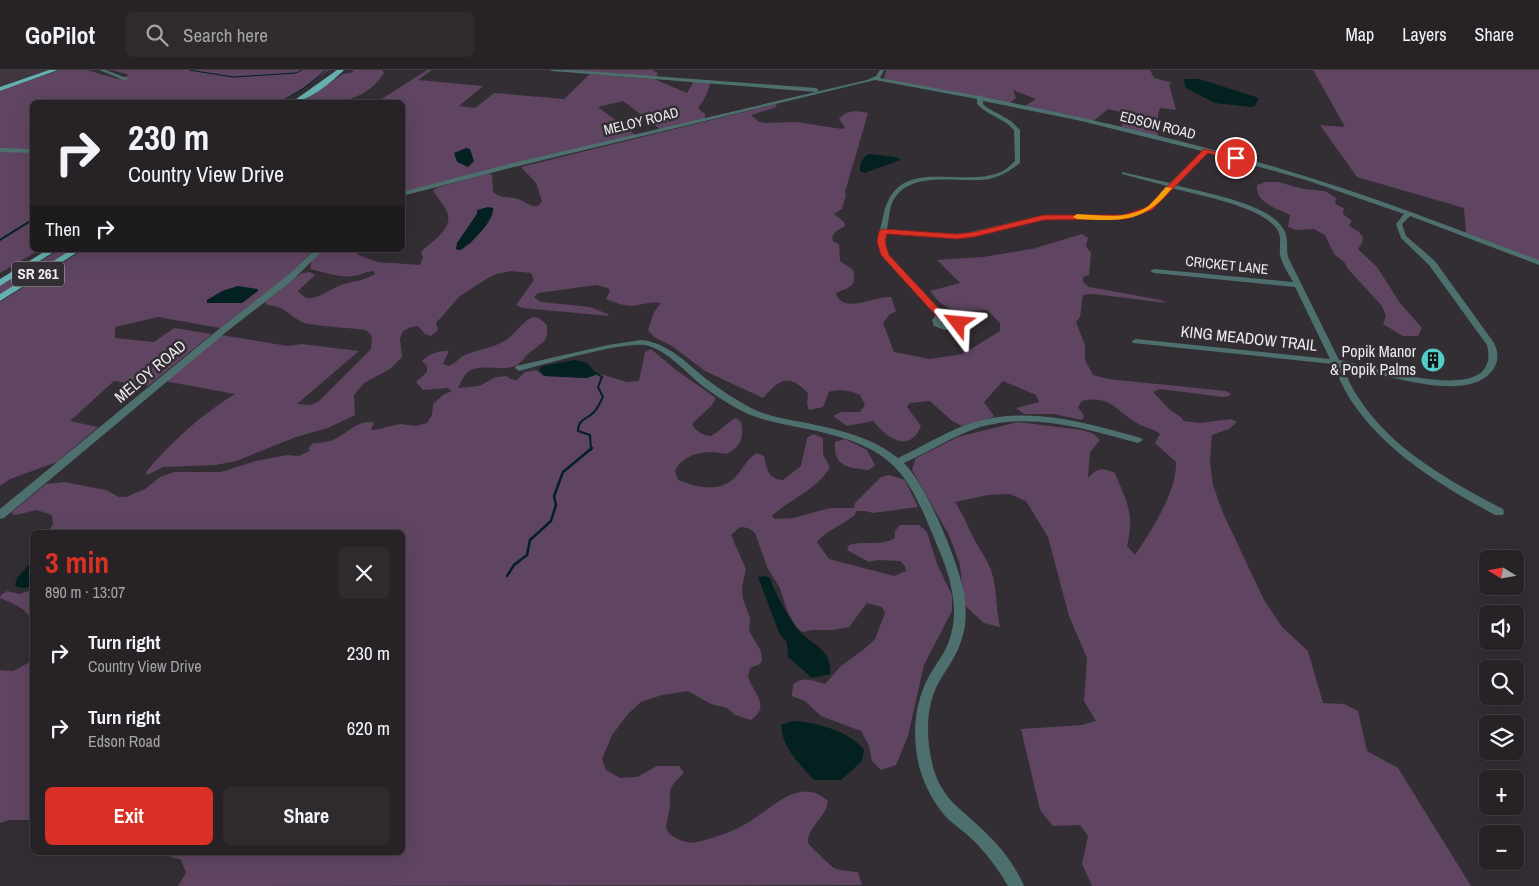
<!DOCTYPE html>
<meta charset="utf-8">
<style>
body{margin:0;font-family:"Archivo Narrow",sans-serif;background:#2e2a2e;color:#f1f3f6;height:100vh;display:flex;flex-direction:column;font-size:19px;white-space:nowrap}
*{box-sizing:border-box;margin:0}
p{font-size:16px;color:#a4a4a7}
.icon{flex:none;width:28px;height:28px;fill:none;stroke:currentColor;stroke-width:2;stroke-linecap:round;stroke-linejoin:round}
.map{position:relative;flex:1;overflow:hidden}
.drawer{position:absolute;left:30px;top:460px;width:375px;height:325px;display:flex;flex-direction:column;background:#262226;border-radius:8px;box-shadow:0 5px 20px #0002,0 0 0 1px #423f43}
.drawer>*{flex:none}
.guide{position:absolute;left:30px;top:30px;width:375px;height:152px;border-radius:8px;box-shadow:0 5px 20px #0002,0 0 0 1px #423f43;background:#262226;color:#f1f3f6;overflow:hidden}
.needle{width:32px;rotate:281deg}
.fabs{position:absolute;left:1479px;top:480px;display:grid;gap:10px}
.fabs a{display:grid;place-items:center;width:45px;height:45px;border-radius:8px;background:#262226;box-shadow:0 5px 20px #0002,0 0 0 1px #423f43;font-size:25px}
.pin{position:absolute;display:grid;place-items:center;width:42px;height:42px;color:#fff;margin:-21px;border:2px solid #fff;border-radius:50%;box-shadow:0 1px 5px #0007}
.me{position:absolute;width:55px;margin:-28px;rotate:299deg;stroke-linejoin:round;filter:drop-shadow(0 0 4px #0008)}
.turn{display:flex;align-items:center;gap:18px;height:105px;padding:0 15px;font-size:22px}
.turn .icon{width:65px;height:65px;stroke-width:2.5}
.turn b{display:block;font-size:35px;line-height:42px}
.then{display:flex;align-items:center;height:48px;padding:0 15px;background:#0003;gap:10px;font-size:19px}
.round{display:grid;place-items:center;flex:none;width:52px;height:52px;border-radius:8px;background:#2e2a2e}
.head{display:flex;align-items:center;justify-content:space-between;height:85px;padding:0 15px}
h1{font-size:30px;font-weight:700;line-height:38px;color:#d93025}
.action{display:flex;gap:10px;margin-top:auto;padding:10px 15px}
.action a{flex:1;height:58px;border-radius:8px;background:#d93025;color:#fff;font-size:20px;font-weight:700;line-height:58px;text-align:center}
.action a+a{background:#2e2a2e;color:#f1f3f6}
ul{padding:0;list-style:none}
li{display:flex;align-items:center;gap:15px;height:75px;padding:0 15px}
li div{flex:1}
li b{display:block;font-size:19px}
li em{font-style:normal}
header{display:flex;align-items:center;gap:30px;box-sizing:border-box;height:70px;padding:0 25px;background:#262226;border-bottom:1px solid #423f43}
header strong{font-size:24px}
nav{display:flex;gap:28px;margin-inline-start:auto;font-size:18px}
.search{width:350px;height:45px;background:#2e2a2e;display:flex;align-items:center;gap:12px;box-sizing:border-box;padding:0 18px;border-radius:8px;color:#a4a4a7;font-size:19px}
.map>svg:first-child{display:block}
</style>
<header>
<strong>GoPilot</strong>
<div class="search"><svg class="icon" aria-label="search" viewBox="0 0 24 24"><circle cx="10" cy="10" r="6"/><path d="M15 15l6 6"/></svg>Search here</div>
<nav><a>Map</a><a>Layers</a><a>Share</a></nav>
</header>
<div class="map">
<svg width="1539" height="816" viewBox="0 0 1539 816">
<rect width="100%" height="100%" fill="#322e33"/>
<path fill="#3f363f" d="M0,0H51L0,18Z"/>
<g fill="#5f4561" fill-rule="evenodd">
<path d="M60,0H87L118,9L129,5L112,0H329L282,32H32V180H39L0,203V21Z"/>
<path d="M352,0H382L384,3C364,34 334,33 301,32L343,4L354,2Z"/>
<path d="M427,0H432L418,10L483,16L459,36L475,38L494,23L564,29L590,4L654,9L687,23L694,11L710,13C709,21 703,32 698,38L705,44V50L660,59L623,31L598,37L637,66L403,122L402,32H377Z"/>
<path d="M552,0H652L658,3L656,7Z"/>
<path d="M886,0H1150L1154,8L1173,13L1169,14L1176,40L1160,38L1158,44V68L1121,59L1125,43L1108,39L1092,52L1025,36L1036,29L1013,20L1016,28L1010,33L888,10L884,8Z"/>
<path d="M1313,0H1539V191L1466,163L1464,138L1357,107L1320,55L1345,57Z"/>
<path d="M776,34L777,35L774,38L751,45L759,52L765,53L796,52L842,59L845,57L839,49C846,40 857,40 868,43L845,122L846,125L842,139L834,144L844,152L845,156L835,162L832,168L834,172L839,174L840,191L853,200C857,219 847,217 836,223C842,245 875,226 891,227L896,241L890,244L883,253L894,282L930,289L963,284L1000,261V253L987,240C961,241 947,245 930,221L960,213L937,190L983,187L1032,179L1082,164L1088,168L1086,176L1091,183L1089,205L1083,207V212L1089,217L1161,230L1166,233L1094,224L1083,225L1080,247L1076,252L1085,275V290L1093,305L1108,309L1226,321L1231,324L1229,326L1223,327L1160,319L1153,322L1170,340L1182,348L1183,351L1200,353L1231,349L1237,352L1229,359L1212,365L1210,391L1213,415L1223,443L1264,530L1282,557L1308,581L1323,633L1344,634L1358,641L1367,681L1398,698L1471,816H1092L1082,794L1088,766L1080,755L1053,756L1040,740L1021,659L1082,655L1096,651L1084,631L1087,588L1069,546L1048,467L1026,431L1010,424L988,425L955,432C963,444 968,457 974,469C981,482 990,493 993,507C997,523 996,540 1000,557L984,553L964,535L960,495L949,465L912,400L916,388L958,367L1018,352L1082,360L1094,364L1100,370L1090,382L1088,408C1098,398 1101,397 1115,403C1127,434 1135,443 1127,476L1135,485C1151,461 1177,422 1176,392L1155,373L1160,364C1153,358 1143,357 1135,352C1114,339 1110,325 1082,331L1078,337L1084,346L1082,350L1054,344H1024L1016,338L1039,332L1036,325L1003,311L984,332L994,346L993,347L962,356L952,351L930,331L910,333L907,337L921,356C909,385 886,367 873,351L847,356L833,346L841,342H860L865,335L860,325C850,321 841,318 829,322L823,337L809,340L807,334L808,323C788,303 780,309 763,328L705,301L672,276L654,267L648,260L654,242L661,233C650,231 642,235 631,236C623,236 614,232 606,229L610,221L608,218L596,215L538,223L534,227L541,232L590,237L608,244L609,246L523,238L516,235L534,210L531,203L511,201L497,204L488,208L460,226L436,253L438,260L431,266L425,264L418,256L411,257L403,261L400,269L402,287L390,299L364,313L354,325L355,345L328,358L296,367L236,391L216,395L163,397L147,405L146,402C171,372 202,344 235,324L164,311L221,265L288,276L302,274L359,281L297,334L311,335L319,331L371,279L372,266L366,260C353,258 310,256 302,252C288,245 285,236 267,235L265,232L302,203L310,202L315,205L298,221C301,224 303,227 307,228C319,229 330,219 341,215C353,211 364,211 375,204L373,201C366,202 360,205 354,206C340,208 323,202 310,199L312,190L322,180H351L361,186L378,192L420,195L423,188L421,182C430,173 451,161 448,145C446,136 438,129 433,121L436,118L489,103L492,105L493,122C501,129 509,126 518,129C526,132 530,137 538,136L542,131L536,113L521,97ZM477,144L492,145L471,173L458,180L456,179L462,166Z"/>
<path d="M1266,112H1278L1304,119L1325,121L1336,128L1335,134L1344,138L1343,144L1352,151L1349,156L1359,162L1363,167L1362,173L1358,179L1377,197L1400,233L1422,258L1418,266H1403L1383,254L1386,246L1382,236L1348,199L1344,192L1334,184L1325,165L1314,159L1296,160L1288,157L1290,145C1276,138 1255,133 1257,115Z"/>
<path d="M59,180H72L0,225V216Z"/>
<path d="M83,180H314L288,206L220,258L158,247L115,257V268L154,272L174,258L212,264L148,316L114,311L70,351L98,357L57,392L10,409L0,416V232Z"/>
<path d="M533,247L539,248L547,255C548,271 545,271 533,280C525,285 521,295 512,297C498,301 481,293 468,302C463,306 461,313 458,318L479,316L496,307L507,306L510,309L517,310L525,302L536,300L544,306L586,308L600,304L627,312L639,311L645,282L651,279L676,300L716,328L712,335L692,354C695,361 704,366 711,366C720,361 727,352 736,348L741,352C744,367 741,378 726,384C708,380 684,382 675,401L678,410C699,418 723,424 739,403C744,396 749,387 757,383L764,386C767,398 767,409 783,410L801,396L807,368L813,364L823,368V384L830,397C817,420 790,429 772,446L774,449L793,448L830,438H854L855,433L881,407L890,405L905,410L918,437L873,443L865,441H856L855,445C843,455 828,459 817,472L829,489L894,506L906,501L905,496L900,491L878,490L869,492L847,480L849,475C865,470 880,477 895,468V461L900,455H919L927,462L937,494L952,525V541L924,595L908,666L896,695L881,700L872,691L869,676L861,661L821,646L805,631L792,626L793,615C802,605 813,611 825,614L841,596L863,580L875,569L885,543L882,537L867,533L849,557L833,560H812L802,562L795,555L788,543L780,518L768,499L755,463L748,458L740,457L731,465L746,499L742,517L743,529L750,548L749,561L761,581L762,590L760,594L750,598L748,607C754,624 771,636 751,650L735,645L727,638L711,634L688,621L662,625L641,632L628,644L612,665L602,689L606,700L620,708L637,707L657,696H679L684,703C671,716 669,716 670,734C670,741 667,750 666,758C668,764 671,765 676,768C691,775 694,773 709,769C721,765 733,761 744,755C770,741 799,704 828,731C827,747 807,757 808,773C810,776 832,797 834,798C841,801 851,801 858,802L862,815L178,816L186,803L181,790L158,783L402,782V462H48L53,454L52,445L37,440L15,445L11,443L46,414L64,412L106,420L119,427H126L145,419L160,407L174,402H221L256,391L287,385L299,386L311,380L308,379L313,373C321,373 331,372 337,368C348,362 361,348 374,353L371,360H374L400,354L415,356L427,353L432,345L433,334L443,325L452,321L448,318L423,320L416,312L427,302V296L422,291C428,285 439,280 449,281L443,294L449,296C456,293 459,288 465,285C478,279 492,279 506,270C515,264 524,250 533,247Z"/>
<path d="M845,369L867,380L875,395L869,400C849,398 833,397 835,372Z"/>
<path d="M32,520V550C26,538 12,533 0,528L1,525L7,521L19,524Z"/>
<path d="M32,591V750H9L0,753V600L13,601Z"/>
</g>
<g fill="#022120">
<path d="M1185,9H1199L1259,28L1255,36L1251,37L1215,33L1186,18L1184,12Z"/>
<path d="M466,78L470,79L474,91L468,97L457,92L454,83Z"/>
<path d="M869,84L896,87L901,90L864,103L860,101C859,95 863,86 869,84Z"/>
<path d="M488,137L493,138C494,152 472,172 461,180L456,179L457,173L477,144V140Z"/>
<path d="M238,216L258,219V221L242,233H207V230L222,221Z"/>
<path d="M575,290L587,293L596,303L595,305L586,308L544,306L539,300L542,296Z"/>
<path d="M32,491V517L23,518L15,516L17,508Z"/>
<path d="M765,506L770,508C772,518 793,555 800,562C815,577 832,580 830,604L812,608L788,587L787,572L780,565L758,507Z"/>
<path d="M792,651C813,651 852,662 864,680L862,691L841,710H814C800,695 782,677 781,655Z"/>
</g>
<g fill="none" stroke-linecap="round" stroke-linejoin="round">
<g stroke="#022120" stroke-width="1">
<path d="M189,0L233,7L296,3L302,0"/>
<path d="M280,32L303,19L326,0"/>
</g>
<g stroke="#022120" stroke-width="2">
<path d="M0,170L32,150"/>
<path d="M591,380L590,365L578,361C578,348 587,350 594,342C598,338 600,332 603,327L598,317L602,307L596,303"/>
</g>
<path stroke="#022120" stroke-width="2.5" d="M507,506L514,495L527,485L530,470L551,451L556,435L554,426L563,402L592,378"/>
<g fill="#4d706f" fill-rule="evenodd">
<path d="M99,0H106L129,9L124,10Z"/>
<path d="M550,0H572L816,18L819,20L816,22L552,1Z"/>
<path d="M880,0H884L880,8L978,26L980,25L983,27C1093,49 1203,74 1311,108C1388,132 1463,162 1539,190V195L1410,146L1402,154L1406,166L1435,191L1494,273C1499,283 1499,293 1491,302C1463,335 1378,301 1342,296C1347,306 1351,317 1358,327C1391,379 1449,411 1503,439L1504,442L1503,445H1495C1440,415 1385,382 1350,329C1343,318 1338,306 1333,294L1133,273L1132,271L1136,269L1330,289L1295,217L1154,203L1150,201L1154,199L1293,212C1289,204 1281,193 1280,184C1279,176 1282,169 1278,161C1266,137 1197,125 1172,118L1151,139L1132,148L1110,150L1044,149L957,169L886,163V176L888,184L944,244H952L961,251L958,258L945,260L934,256L932,250L936,245L881,185C876,172 880,161 883,147C896,81 961,121 1003,101C1007,99 1011,94 1015,91L1014,60C1004,48 988,46 977,34V29L875,10L514,97L402,126V122L513,93L867,10L876,6ZM983,31L1077,50L1202,81L1170,113L1122,102V104L1167,116L1147,137L1131,144L1110,146L1044,145L957,165L887,159C889,150 889,137 894,129C913,99 960,114 989,109C1002,106 1010,101 1020,93V60L1011,51L986,37L983,34ZM1207,82L1306,110L1404,144L1396,154L1401,168L1429,195L1487,275C1504,342 1366,294 1339,290L1288,187C1286,178 1289,169 1284,160C1270,133 1204,123 1175,115ZM941,249H948L953,252L952,254L946,255L941,253Z"/>
<path d="M0,78L32,79V83L0,82Z"/>
<path d="M315,180H323L293,210L225,263L4,448L0,449V439L219,259L287,206Z"/>
<path d="M641,270C668,272 688,295 709,311C722,321 736,330 751,338C767,346 785,349 802,352C836,359 870,366 898,388C924,376 948,360 975,352C1031,336 1087,353 1141,368L1143,370L1138,373C1087,359 1032,342 980,357C954,365 929,382 904,393C927,416 958,491 964,523C966,538 967,554 962,568C958,584 947,598 939,612C925,637 926,669 933,697C942,730 962,739 984,761C1000,776 1015,795 1024,816H1008C998,799 987,784 973,770C966,763 957,757 949,750C935,736 924,715 919,696C912,665 914,634 929,606C936,594 945,583 949,571C960,541 951,508 939,480C909,407 900,380 817,361C794,356 770,353 748,344C731,336 714,325 699,313C684,300 668,282 649,276C629,269 544,295 519,301L515,298L516,296L608,275Z"/>
</g>
<g fill="#63b0ae" fill-rule="evenodd">
<path d="M49,0H58L0,21V17Z"/>
<path d="M337,0H344C333,11 308,32 292,32Z"/>
<path d="M47,180H57L0,216V209Z"/>
<path d="M71,180H81L0,231V224Z"/>
</g>
</g>
<path fill="#d93025" stroke="#8d1f18" d="M1204,79L1239,88L1236,90L1208,83L1152,140L1126,149L1044,150L974,167L957,169L887,164L885,172L889,185L944,244L955,245L962,253L961,255H954L949,250L938,248L881,185L877,172L879,161L883,159L957,164L974,162L1044,145H1123L1147,137Z"/>
<path fill="#f59e0b" d="M1166,117L1172,118C1143,154 1120,151 1077,149L1073,147L1077,144C1099,145 1127,150 1147,137C1154,132 1160,123 1166,117Z"/>
<defs>
<symbol id="building-disc" viewBox="-11 -11 22 22"><circle r="9.5" fill="#53cdcb" stroke="#322e33"/><path d="M-4-6H4V6H1V3H-1V6H-4ZM-2.5-4.3h1.7v1.8h-1.7ZM.8-4.3h1.7v1.8H.8ZM-2.5-1h1.7V.8h-1.7ZM.8-1h1.7V.8H.8Z" fill="#111"/></symbol>
</defs>
<g fill-rule="evenodd">
<use href="#building-disc" x="1419" y="276" width="28" height="28"/>
</g>
<g text-anchor="middle" stroke-width="5" stroke-linejoin="round" paint-order="stroke">
<g font-size="14" fill="#eeebee" stroke="#322e33">
<text transform="translate(641 51) rotate(-14)" y="5">MELOY ROAD</text>
<text transform="translate(1158 55) rotate(14)" y="5">EDSON ROAD</text>
<text transform="translate(1227 195) rotate(6)" y="5">CRICKET LANE</text>
</g>
<rect fill="#322e33" stroke="#b6b2b6" stroke-width="1" x="12" y="191.5" width="52" height="25" rx="4"/>
<g font-size="15" font-weight="bold" fill="#eeebee">
<text x="38" y="209">SR 261</text>
</g>
<g font-size="16" fill="#eeebee" stroke="#322e33">
<text transform="translate(1249 268) rotate(6)" y="6">KING MEADOW TRAIL</text>
<text transform="translate(150 301) rotate(-40)" y="6">MELOY ROAD</text>
</g>
<g font-size="16" fill="#eeebee" stroke="#322e33" text-anchor="end">
<text x="1416" y="287">Popik Manor<tspan x="1416" dy="18">&amp; Popik Palms</tspan></text>
</g>
</g>
</svg>
<div class="fabs">
<a><svg class="needle" viewBox="-14 -14 28 28"><path d="M0-13l5 13h-10z" fill="#e53935"/><path d="M0 13l5-13h-10z" fill="#a4a4a7"/></svg></a>
<a><svg class="icon" aria-label="sound" viewBox="0 0 24 24"><path d="M4 9h4l5-4v14l-5-4H4zM17 9q2 3 0 6"/></svg></a>
<a><svg class="icon" aria-label="search" viewBox="0 0 24 24"><circle cx="10" cy="10" r="6"/><path d="M15 15l6 6"/></svg></a>
<a><svg class="icon" aria-label="layers" viewBox="0 0 24 24"><path d="M12 4l9 5-9 5-9-5zM3 14l9 5 9-5"/></svg></a>
<a>+</a>
<a>−</a>
</div>
<div class="pin" style="left:1236px;top:88px;background:#d93025"><svg class="icon" aria-label="arrive" viewBox="0 0 24 24"><path d="M6 21V4h12l-3 4 3 4H6"/></svg></div>
<svg class="me" style="left:958px;top:253px" viewBox="-20 -20 40 40"><path d="M0-17L14 15 0 8-14 15z" fill="#d93025" stroke="#fff" stroke-width="4"/></svg>
<div class="guide">
<div class="turn"><svg class="icon" aria-label="right" viewBox="0 0 24 24"><path d="M7 20v-9h11M14 6l5 5-5 5"/></svg><div><b>230 m</b>Country View Drive</div></div>
<div class="then">Then<svg class="icon" aria-label="right" viewBox="0 0 24 24"><path d="M7 20v-9h11M14 6l5 5-5 5"/></svg></div>
</div>
<section class="drawer">
<div class="head"><div><h1>3 min</h1><p>890 m · 13:07</p></div><a class="round"><svg class="icon" aria-label="close" viewBox="0 0 24 24"><path d="M6 6l12 12M18 6L6 18"/></svg></a></div>
<ul>
<li><svg class="icon" aria-label="right" viewBox="0 0 24 24"><path d="M7 20v-9h11M14 6l5 5-5 5"/></svg><div><b>Turn right</b><p>Country View Drive</p></div><em>230 m</em></li>
<li><svg class="icon" aria-label="right" viewBox="0 0 24 24"><path d="M7 20v-9h11M14 6l5 5-5 5"/></svg><div><b>Turn right</b><p>Edson Road</p></div><em>620 m</em></li>
</ul>
<div class="action"><a>Exit</a><a>Share</a></div>
</section>
</div>
